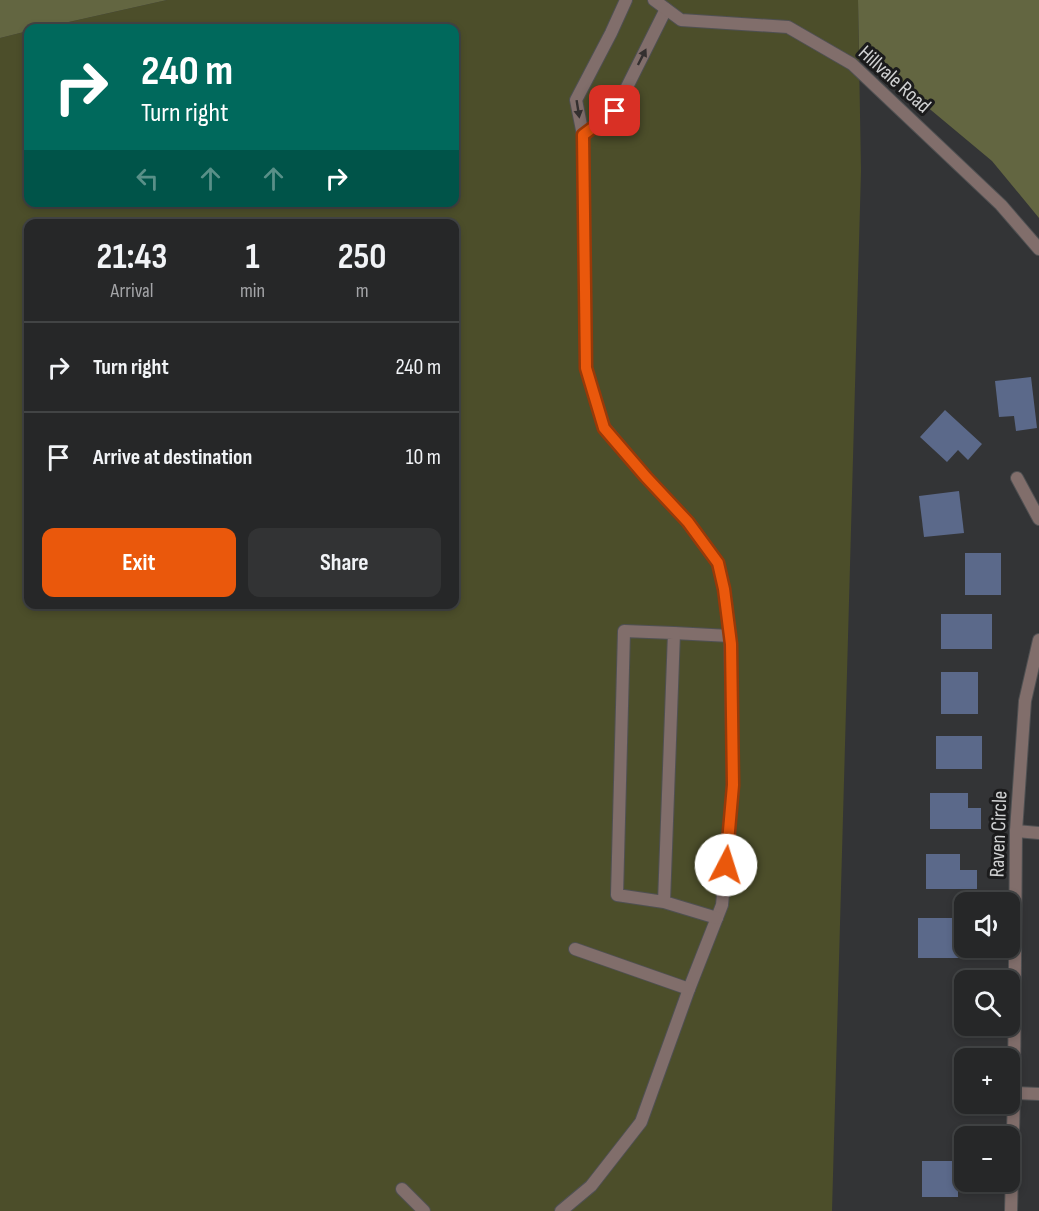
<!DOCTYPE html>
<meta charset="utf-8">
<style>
body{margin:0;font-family:"Sofia Sans Condensed",sans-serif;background:#323334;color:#f1f3f6;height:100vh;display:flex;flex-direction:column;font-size:22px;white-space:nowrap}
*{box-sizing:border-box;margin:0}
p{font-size:20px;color:#a4a5a8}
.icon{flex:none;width:33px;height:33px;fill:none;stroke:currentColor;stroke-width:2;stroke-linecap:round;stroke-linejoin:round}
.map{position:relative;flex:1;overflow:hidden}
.side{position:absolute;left:24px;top:219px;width:435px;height:390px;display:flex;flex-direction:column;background:#262728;border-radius:12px;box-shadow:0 3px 9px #0003,0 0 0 2px #424445}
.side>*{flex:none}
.hud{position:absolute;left:24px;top:24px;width:435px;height:183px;border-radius:12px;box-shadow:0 3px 9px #0003,0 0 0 2px #424445;background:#00695c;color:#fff;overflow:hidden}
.tools{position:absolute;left:954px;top:892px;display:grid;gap:12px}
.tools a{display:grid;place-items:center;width:66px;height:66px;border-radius:12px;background:#262728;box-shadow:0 3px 9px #0003,0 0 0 2px #424445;font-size:30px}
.pin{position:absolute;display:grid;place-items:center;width:51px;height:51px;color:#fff;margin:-26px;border-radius:12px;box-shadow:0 3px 9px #0006}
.me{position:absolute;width:66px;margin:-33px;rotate:5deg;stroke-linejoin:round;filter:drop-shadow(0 0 4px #0008)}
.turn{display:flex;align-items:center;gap:21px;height:126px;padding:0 18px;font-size:27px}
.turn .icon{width:78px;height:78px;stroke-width:2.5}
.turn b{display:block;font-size:42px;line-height:51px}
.lanes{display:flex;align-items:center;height:57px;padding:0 18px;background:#0003;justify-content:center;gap:30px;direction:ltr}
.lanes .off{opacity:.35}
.eta{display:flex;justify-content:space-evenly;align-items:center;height:102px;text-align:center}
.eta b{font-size:36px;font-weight:700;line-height:42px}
.primary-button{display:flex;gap:12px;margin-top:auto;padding:12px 18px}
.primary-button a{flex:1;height:69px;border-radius:12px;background:#ea580c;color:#fff;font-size:24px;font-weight:700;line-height:69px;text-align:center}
.primary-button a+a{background:#323334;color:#f1f3f6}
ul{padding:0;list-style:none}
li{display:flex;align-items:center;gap:18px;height:90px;padding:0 18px;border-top:2px solid #424445}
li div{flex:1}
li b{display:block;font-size:22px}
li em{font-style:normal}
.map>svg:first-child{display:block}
</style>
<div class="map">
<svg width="1039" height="1211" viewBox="0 0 1039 1211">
<rect width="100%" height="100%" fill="#333436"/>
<path fill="#4c4e2a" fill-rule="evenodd" d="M167,0H858L861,171L832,1211H0V38L28,31V202H454V28H42ZM28,224H454V604H28Z"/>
<g fill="#636641">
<path d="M0,0H167L42,28H28V31L0,38Z"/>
<path d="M858,0H1039V218L992,161L859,50Z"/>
</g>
<g fill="#5b698a">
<path d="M1031,377L1037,428L1016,431L1014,416L999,417L995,381Z"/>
<path d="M945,410L982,444L968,460L958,450L947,462L920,437Z"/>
<path d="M959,491L964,533L924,537L919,496Z"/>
<rect x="965" y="553" width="36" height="42"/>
<rect x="941" y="614" width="51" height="35"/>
<rect x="941" y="672" width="37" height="42"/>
<rect x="936" y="736" width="46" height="33"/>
<path d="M930,793H968V808H981V829H930Z"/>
<path d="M926,854H960V870H977V889H926Z"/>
<path d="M918,918H964V948H977V958H918Z"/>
<path d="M922,1161H964V1182H958V1197H922Z"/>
</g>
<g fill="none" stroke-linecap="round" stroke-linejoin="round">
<defs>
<g id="lane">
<path d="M626,0L611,33L576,100L583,135L586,368L604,427L646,477L688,522L718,563L724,589L730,636L733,785L722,905L689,989"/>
<path d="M583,135L615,111L666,9"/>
<path d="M674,633L730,636"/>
<path d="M664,902L617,895L624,631L674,633L664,902L717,918"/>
<path d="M402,1189L424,1211"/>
<path d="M561,1211L591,1186L641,1122L689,989L575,949"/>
</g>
<g id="street">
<path d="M654,0L681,20L788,27L852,64L1001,205L1039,249"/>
<path d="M1017,478L1039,519"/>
<path d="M1016,831L1039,833"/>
<path d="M1014,1093L1039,1094"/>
<path d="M1011,1211L1014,1093L1016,831L1025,701L1039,640"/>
</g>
</defs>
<use href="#lane" stroke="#4f5052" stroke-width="14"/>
<use href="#street" stroke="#4f5052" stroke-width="14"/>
<use href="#lane" stroke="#816e6b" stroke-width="12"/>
<use href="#street" stroke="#816e6b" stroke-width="12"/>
</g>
<defs><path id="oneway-solid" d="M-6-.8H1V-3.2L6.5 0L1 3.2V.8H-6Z" transform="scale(1.5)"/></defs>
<g fill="#343030">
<use href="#oneway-solid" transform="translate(642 57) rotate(-63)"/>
<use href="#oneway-solid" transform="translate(578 109) rotate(81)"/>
</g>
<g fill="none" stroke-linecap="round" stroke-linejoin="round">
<defs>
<path id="route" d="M615,111L583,135L586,368L604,428L646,477L688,522L718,563L724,589L731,644L733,785L726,865"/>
</defs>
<use href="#route" stroke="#983908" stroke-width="15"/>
<use href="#route" stroke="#ea580c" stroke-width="10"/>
</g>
<g text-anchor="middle" stroke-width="6" stroke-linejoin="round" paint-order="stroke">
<g font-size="21" fill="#d0d1d2" stroke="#1b1b1c">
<text transform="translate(895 79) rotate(42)" y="7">Hillvale Road</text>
<text transform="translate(998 834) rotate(-88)" y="7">Raven Circle</text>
</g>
</g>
</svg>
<div class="tools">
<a><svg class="icon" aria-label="sound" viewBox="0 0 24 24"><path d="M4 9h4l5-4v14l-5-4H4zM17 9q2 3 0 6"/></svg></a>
<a><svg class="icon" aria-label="search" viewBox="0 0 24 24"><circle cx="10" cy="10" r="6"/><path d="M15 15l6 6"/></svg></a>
<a>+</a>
<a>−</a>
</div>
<div class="pin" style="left:615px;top:111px;background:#d93025"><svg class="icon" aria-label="arrive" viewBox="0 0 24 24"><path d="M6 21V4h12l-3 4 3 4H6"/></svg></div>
<svg class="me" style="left:726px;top:865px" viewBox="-20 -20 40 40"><circle r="19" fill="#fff"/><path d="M0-13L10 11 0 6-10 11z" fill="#ea580c"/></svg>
<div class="hud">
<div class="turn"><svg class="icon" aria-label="right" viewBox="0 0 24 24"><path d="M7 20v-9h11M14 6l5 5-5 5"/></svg><div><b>240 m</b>Turn right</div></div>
<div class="lanes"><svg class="icon off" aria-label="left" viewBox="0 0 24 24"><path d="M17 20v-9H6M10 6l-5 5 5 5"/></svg><svg class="icon off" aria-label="ahead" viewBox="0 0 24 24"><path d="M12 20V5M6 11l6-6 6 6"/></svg><svg class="icon off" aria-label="ahead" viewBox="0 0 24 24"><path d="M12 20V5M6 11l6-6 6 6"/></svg><svg class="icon" aria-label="right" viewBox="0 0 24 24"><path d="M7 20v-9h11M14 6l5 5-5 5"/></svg></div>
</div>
<section class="side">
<div class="eta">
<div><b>21:43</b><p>Arrival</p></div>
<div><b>1</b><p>min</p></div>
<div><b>250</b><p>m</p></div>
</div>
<ul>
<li><svg class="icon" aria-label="right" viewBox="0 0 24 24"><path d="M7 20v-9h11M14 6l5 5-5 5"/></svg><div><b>Turn right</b></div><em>240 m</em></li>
<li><svg class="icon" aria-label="arrive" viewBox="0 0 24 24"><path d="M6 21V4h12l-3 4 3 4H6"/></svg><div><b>Arrive at destination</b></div><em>10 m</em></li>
</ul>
<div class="primary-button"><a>Exit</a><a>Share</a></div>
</section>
</div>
